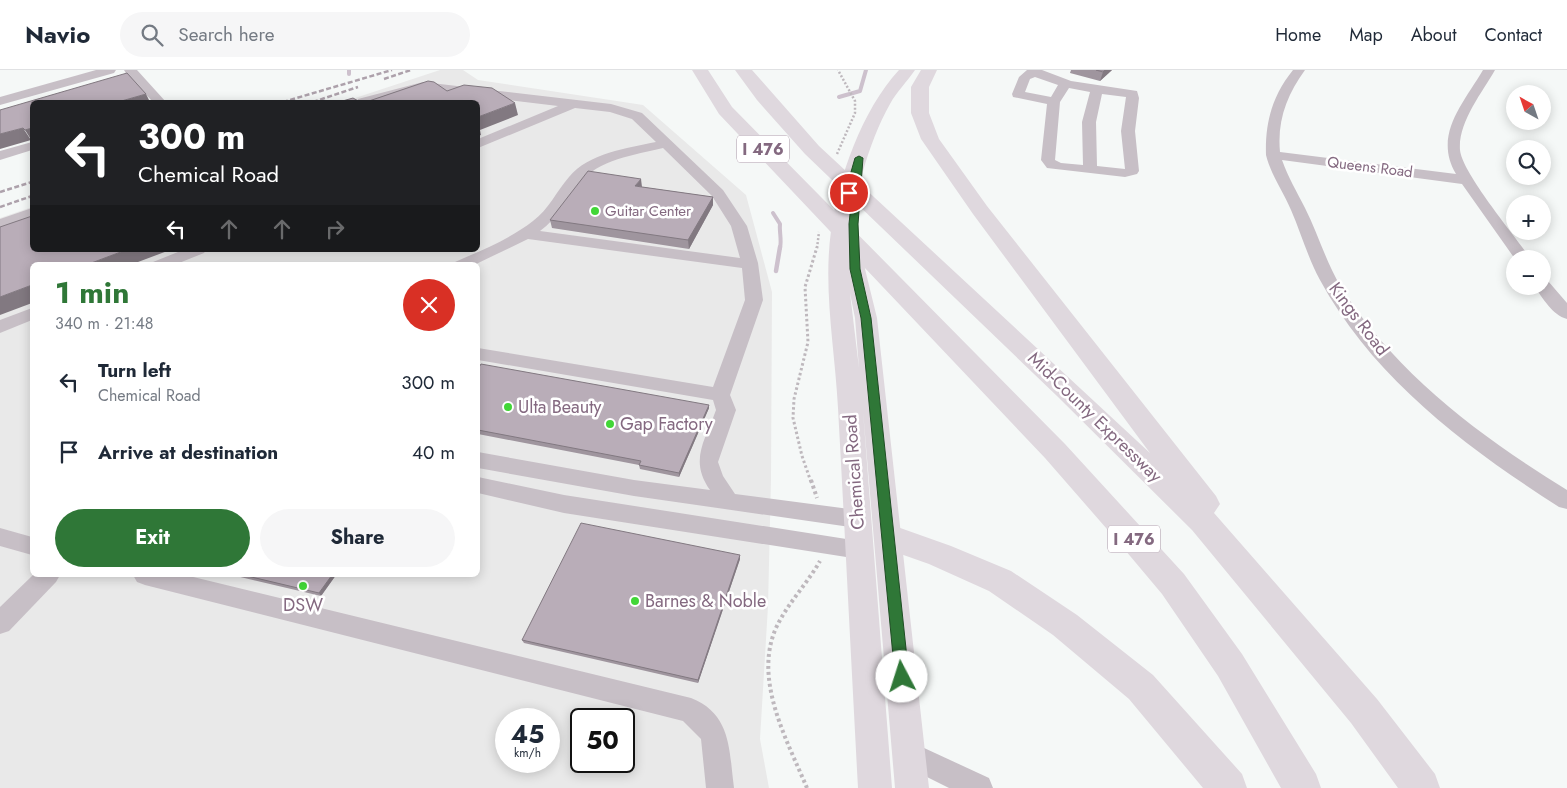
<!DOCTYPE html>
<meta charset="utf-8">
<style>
body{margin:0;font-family:Jost,sans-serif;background:#f6f6f7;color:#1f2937;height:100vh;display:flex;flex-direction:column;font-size:19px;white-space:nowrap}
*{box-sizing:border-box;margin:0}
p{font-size:16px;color:#747a83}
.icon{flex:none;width:28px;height:28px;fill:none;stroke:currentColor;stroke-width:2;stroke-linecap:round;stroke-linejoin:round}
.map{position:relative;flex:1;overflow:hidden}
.drawer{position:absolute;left:30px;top:192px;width:450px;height:315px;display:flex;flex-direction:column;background:#fff;border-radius:8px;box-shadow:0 2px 12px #0003}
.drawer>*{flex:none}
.banner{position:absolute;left:30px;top:30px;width:450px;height:152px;border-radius:8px;box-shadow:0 2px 12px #0003;background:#202124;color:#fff;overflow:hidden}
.needle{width:32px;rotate:320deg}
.buttons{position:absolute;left:1506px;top:15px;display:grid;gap:10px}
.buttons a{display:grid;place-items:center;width:45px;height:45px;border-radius:50%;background:#fff;box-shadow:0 2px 12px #0003;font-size:25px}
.speed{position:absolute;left:495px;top:638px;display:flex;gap:10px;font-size:25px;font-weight:700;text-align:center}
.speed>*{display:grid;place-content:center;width:65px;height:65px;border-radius:50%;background:#fff;box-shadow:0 2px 12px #0003;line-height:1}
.speed small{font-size:12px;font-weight:400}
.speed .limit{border:2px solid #111;border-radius:8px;background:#fff;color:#111}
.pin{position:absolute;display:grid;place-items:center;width:42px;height:42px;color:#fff;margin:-21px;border:2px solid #fff;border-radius:50%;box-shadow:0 1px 5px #0007}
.me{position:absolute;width:55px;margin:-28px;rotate:355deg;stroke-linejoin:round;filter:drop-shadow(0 0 4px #0008)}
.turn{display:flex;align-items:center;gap:18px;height:105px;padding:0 25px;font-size:22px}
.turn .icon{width:65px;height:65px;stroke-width:2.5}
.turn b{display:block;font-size:35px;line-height:42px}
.lanes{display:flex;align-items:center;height:48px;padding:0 25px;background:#0003;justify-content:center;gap:25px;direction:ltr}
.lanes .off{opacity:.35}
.round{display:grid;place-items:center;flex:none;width:52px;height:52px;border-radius:26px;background:#f6f6f7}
.head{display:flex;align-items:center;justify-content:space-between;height:85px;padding:0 25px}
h1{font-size:30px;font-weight:700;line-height:38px;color:#2f7737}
.action{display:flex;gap:10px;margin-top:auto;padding:10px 25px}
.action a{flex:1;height:58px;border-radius:30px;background:#2f7737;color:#fff;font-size:20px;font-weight:700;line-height:58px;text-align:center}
.action a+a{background:#f6f6f7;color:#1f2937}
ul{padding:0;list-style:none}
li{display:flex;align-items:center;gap:15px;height:70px;padding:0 25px}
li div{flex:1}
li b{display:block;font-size:19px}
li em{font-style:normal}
header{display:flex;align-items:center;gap:30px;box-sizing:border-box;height:70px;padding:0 25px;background:#fff;border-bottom:1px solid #e0e1e3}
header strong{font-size:24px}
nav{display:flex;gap:28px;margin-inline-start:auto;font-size:18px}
.search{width:350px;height:45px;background:#f6f6f7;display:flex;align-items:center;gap:12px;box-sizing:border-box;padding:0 18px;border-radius:28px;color:#747a83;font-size:19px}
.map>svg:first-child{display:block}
</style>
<header>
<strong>Navio</strong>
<div class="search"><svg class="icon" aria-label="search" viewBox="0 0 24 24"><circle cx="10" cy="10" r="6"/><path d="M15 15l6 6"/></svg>Search here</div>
<nav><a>Home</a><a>Map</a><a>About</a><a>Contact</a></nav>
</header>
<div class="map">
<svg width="1567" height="718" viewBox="0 0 1567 718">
<rect width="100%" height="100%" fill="#f5f8f7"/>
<path fill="#e9e9e9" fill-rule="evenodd" d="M440,0H463L478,10L643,35L746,125L772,222L771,409L768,536L760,669L769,718H0V148L32,137V180H478V32H343ZM32,195H478V505H32ZM506,649H549V691H506ZM581,649H624V691H581Z"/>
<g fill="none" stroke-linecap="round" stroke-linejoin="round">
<g stroke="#cdc1cd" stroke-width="4">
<path d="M349,0V4"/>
<path d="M839,27L860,21L866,0"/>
<path d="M773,143L780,154C779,162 782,169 780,178"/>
</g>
<path stroke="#cdc1cd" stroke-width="4.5" d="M776,201L780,177"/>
<g stroke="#beb8bd" stroke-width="2.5" stroke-dasharray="2 2" stroke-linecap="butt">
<path d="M837,84L855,43V31L838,0"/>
<path d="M817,178L819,162"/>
</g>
<path stroke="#beb8bd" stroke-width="3" stroke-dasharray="2.5 2.5" stroke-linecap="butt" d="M811,412L802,386L793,348L794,329L808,272L805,217L817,177"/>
<g stroke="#beb8bd" stroke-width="4" stroke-dasharray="3 3" stroke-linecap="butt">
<path d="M811,410L817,428"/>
<path d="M807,718C787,670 753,610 776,558C787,534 807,514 820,491"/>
</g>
<g fill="#c7bfc6" fill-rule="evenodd">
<path d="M96,0H116L114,3L0,35V27Z"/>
<path d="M124,0H137L166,32H153L133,11L104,19L98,15L100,12L127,5Z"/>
<path d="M1027,0H1042L1071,11L1137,21L1139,28L1135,61L1139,101L1137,104L1125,107L1047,98L1041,90L1047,34L1013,27L1012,24L1019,7ZM1035,7L1058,15L1051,27L1025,22L1030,9ZM1069,18L1090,22L1082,52L1083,95L1061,93L1055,90L1060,32ZM1102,24L1126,27L1121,61L1125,99L1097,96L1096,52Z"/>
<path d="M1293,0H1305C1287,25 1277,50 1280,82L1456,104C1433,65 1463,34 1483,0H1495C1482,23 1458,52 1460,80C1462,103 1516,167 1531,189H1515L1462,114L1282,90C1288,107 1297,122 1305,138C1318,164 1326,192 1341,217C1396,304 1481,367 1567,420V439L1559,437C1467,378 1373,308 1320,210C1308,188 1301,163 1291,140C1283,121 1271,105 1266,85C1265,53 1272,26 1293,0Z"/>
<path d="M423,12L611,34L642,43L723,120L747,156L758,193L763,230L730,325L736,340L718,392L723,406L735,424L857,440L865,443L868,449L865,455L857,458L634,426L478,398V382L634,410L710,420C689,390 705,371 716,340L713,330L478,290V278L713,317L745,230L742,198L528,169L474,195H453L455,192C482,180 510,169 533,151C549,139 556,122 569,107C589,83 627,78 656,72L632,49L610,42L575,38L478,78V69L558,36L423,20L376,32H357L358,29ZM663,78L712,126L731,156L740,188L540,161C558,148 565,131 579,114C598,89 635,85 663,78Z"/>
<path d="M32,72V80L0,90V81Z"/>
<path d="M32,138V148L0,159V149Z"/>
<path d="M183,180H206L204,183L174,195H151L153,192Z"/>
<path d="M1542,210L1548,211L1567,233V249C1552,245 1543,228 1534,216H1542Z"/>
<path d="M32,238V250L0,263V250Z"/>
<path d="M478,407L564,425L859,471L867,473L870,480L867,487L859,489L564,443L478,423Z"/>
<path d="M0,458L32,467V485L0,476Z"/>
<path d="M33,505H60L56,512L9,561L0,564V537Z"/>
<path d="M133,505H185L691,628C732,644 729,681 734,718H706L701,669L683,651L145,515L137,512Z"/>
<path d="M909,671L989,708L993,718H949L899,693L895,684L899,675Z"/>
</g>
<path fill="#dfd8de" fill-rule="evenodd" d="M899,0H915C907,12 897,21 890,34C868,73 853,129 850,173L861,174L864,178L865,199L877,248L929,718H895L863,341L892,718H858C851,591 845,464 838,338C835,279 823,220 831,161C838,108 862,40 899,0ZM850,223L855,248L859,298Z"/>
<g fill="#dfd8de" fill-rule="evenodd">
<path d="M692,0H708L732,37L1065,374L1184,504L1242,584L1316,704L1321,718H1281L1218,606L1162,524L1120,474L1045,388L719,44Z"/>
<path d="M735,0H752L819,76L1150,383L973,144L921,69L911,43V17L921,0H937L929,17V43L939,69L987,136L1216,426L1220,434L1214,443L1377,629L1435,704L1440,718H1398L1351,653L1192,460L1057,326L805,84L757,30Z"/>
<path d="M889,454L951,476L1011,501L1077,545L1153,605L1242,704L1247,718H1203L1129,629L1053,565L989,521L929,494L878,476L874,467L878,458Z"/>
</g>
<g stroke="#ada1ab" stroke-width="2.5" stroke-dasharray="5 2.5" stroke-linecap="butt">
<path d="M384,9L411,0"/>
<path d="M283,32L392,0"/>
<path d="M313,32L358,17"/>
<path d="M0,122L32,112"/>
<path d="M0,137L32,126"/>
</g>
</g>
<g fill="#9f959e">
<path d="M1071,0H1112L1100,11L1070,3Z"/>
<path d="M642,117L713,127V135L689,179L552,158L550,150Z"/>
<path d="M478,299L709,338L679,407L640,399L639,395L478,364Z"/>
<path d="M740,489L698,613L524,573L522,570Z"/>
<path d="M232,505H336L321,526Z"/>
</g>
<g fill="#827981">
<path d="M1105,0H1112L1100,11L1103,2Z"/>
<path d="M146,24L150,32H118Z"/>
<path d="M515,33L518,45L480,60L481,65L478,66V47Z"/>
<path d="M23,58L31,70L0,79V64Z"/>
<path d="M32,58V71L25,60Z"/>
<path d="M641,109L642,117L635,116Z"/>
<path d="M713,127V135L689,179L688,170Z"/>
<path d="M126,180H170L130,195H86Z"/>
<path d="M32,215V233L0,245V227Z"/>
<path d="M709,335V338L679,407V403Z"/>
<path d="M740,485V489L698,613V610Z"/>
<path d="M332,505H336L321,526L319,523Z"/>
</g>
<g fill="#b9adb8" stroke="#827981">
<path d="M1096,0H1105L1103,2Z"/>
<path d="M127,3L146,24L118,32H32V58L25,60L23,58L0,64V40Z"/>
<path d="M428,11L434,12L447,21L464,15L492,18L515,33L478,47V32H366Z"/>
<path d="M353,28L360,32H339Z"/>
<path d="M588,101L641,109L635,116L713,127L688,170L550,150Z"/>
<path d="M32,146V180H126L86,195H32V215L0,227V157Z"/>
<path d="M481,294L709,335L679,403L639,395L641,391L478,360V299Z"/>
<path d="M581,453L740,485L698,610L522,570Z"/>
<path d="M243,505H332L319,523Z"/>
</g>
<path fill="#2f7737" stroke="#1f4d24" d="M859,86L863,88L858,154L860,199L871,248L909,607L907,612L902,614L897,612L895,607L861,248L850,199L849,154L852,125L845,123L855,88Z"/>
<g fill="#42d637" stroke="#fff" stroke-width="2">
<circle cx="595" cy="141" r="5"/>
<circle cx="508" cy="337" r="5"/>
<circle cx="610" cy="354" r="5"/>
<circle cx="303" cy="516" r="5"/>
<circle cx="635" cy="531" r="5"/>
</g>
<g text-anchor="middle" stroke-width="5" stroke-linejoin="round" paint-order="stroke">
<g font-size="15" fill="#846980" stroke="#fff">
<text transform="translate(1370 97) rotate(7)" y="5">Queens Road</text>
</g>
<g font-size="15" fill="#846980" stroke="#fff" text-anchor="start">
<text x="605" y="146">Guitar Center</text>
</g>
<g fill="#fff" stroke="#a996a6" stroke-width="1">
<rect x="737" y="65.5" width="52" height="27" rx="4"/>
<rect x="1108" y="455.5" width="52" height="27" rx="4"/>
</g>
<g font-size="16" font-weight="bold" fill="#846980">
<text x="763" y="85">I 476</text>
<text x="1134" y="475">I 476</text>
</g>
<g font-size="18" fill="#846980" stroke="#fff">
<text transform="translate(1359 249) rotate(53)" y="6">Kings Road</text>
<text transform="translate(1095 347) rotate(44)" y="6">Mid-County Expressway</text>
<text transform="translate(854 402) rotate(-94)" y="6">Chemical Road</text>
</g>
<g font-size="18" fill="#846980" stroke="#fff" text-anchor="start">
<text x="518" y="343">Ulta Beauty</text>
<text x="620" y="360">Gap Factory</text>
<text x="645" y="537">Barnes &amp; Noble</text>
<text x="303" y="541" text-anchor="middle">DSW</text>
</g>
</g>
</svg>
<div class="buttons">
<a><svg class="needle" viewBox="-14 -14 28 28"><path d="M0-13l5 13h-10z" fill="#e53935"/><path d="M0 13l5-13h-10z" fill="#747a83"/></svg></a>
<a><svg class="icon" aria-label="search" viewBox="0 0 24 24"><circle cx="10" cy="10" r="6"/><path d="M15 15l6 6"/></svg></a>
<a>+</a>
<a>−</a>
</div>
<div class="speed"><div>45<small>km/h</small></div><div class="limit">50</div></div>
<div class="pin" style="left:849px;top:123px;background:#d93025"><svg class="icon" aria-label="arrive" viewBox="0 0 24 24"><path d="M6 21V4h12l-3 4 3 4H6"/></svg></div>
<svg class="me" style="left:902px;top:607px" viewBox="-20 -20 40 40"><circle r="19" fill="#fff"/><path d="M0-13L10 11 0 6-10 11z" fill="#2f7737"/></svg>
<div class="banner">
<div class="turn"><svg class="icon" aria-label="left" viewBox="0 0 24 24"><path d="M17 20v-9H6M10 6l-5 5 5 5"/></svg><div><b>300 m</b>Chemical Road</div></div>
<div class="lanes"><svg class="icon" aria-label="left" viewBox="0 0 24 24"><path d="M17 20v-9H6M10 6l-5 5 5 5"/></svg><svg class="icon off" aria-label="ahead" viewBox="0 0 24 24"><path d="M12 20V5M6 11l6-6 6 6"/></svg><svg class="icon off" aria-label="ahead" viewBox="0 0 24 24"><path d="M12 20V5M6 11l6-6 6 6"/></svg><svg class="icon off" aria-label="right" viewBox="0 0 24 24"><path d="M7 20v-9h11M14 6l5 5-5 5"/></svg></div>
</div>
<section class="drawer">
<div class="head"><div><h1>1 min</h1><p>340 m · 21:48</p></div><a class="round" style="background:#d93025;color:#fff"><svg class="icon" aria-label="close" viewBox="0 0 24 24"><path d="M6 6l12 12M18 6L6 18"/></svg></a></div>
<ul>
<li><svg class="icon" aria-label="left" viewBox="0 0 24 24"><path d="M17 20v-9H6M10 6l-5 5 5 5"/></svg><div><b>Turn left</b><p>Chemical Road</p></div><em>300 m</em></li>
<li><svg class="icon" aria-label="arrive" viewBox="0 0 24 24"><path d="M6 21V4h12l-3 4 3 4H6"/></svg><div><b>Arrive at destination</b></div><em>40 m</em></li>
</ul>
<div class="action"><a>Exit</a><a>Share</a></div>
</section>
</div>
